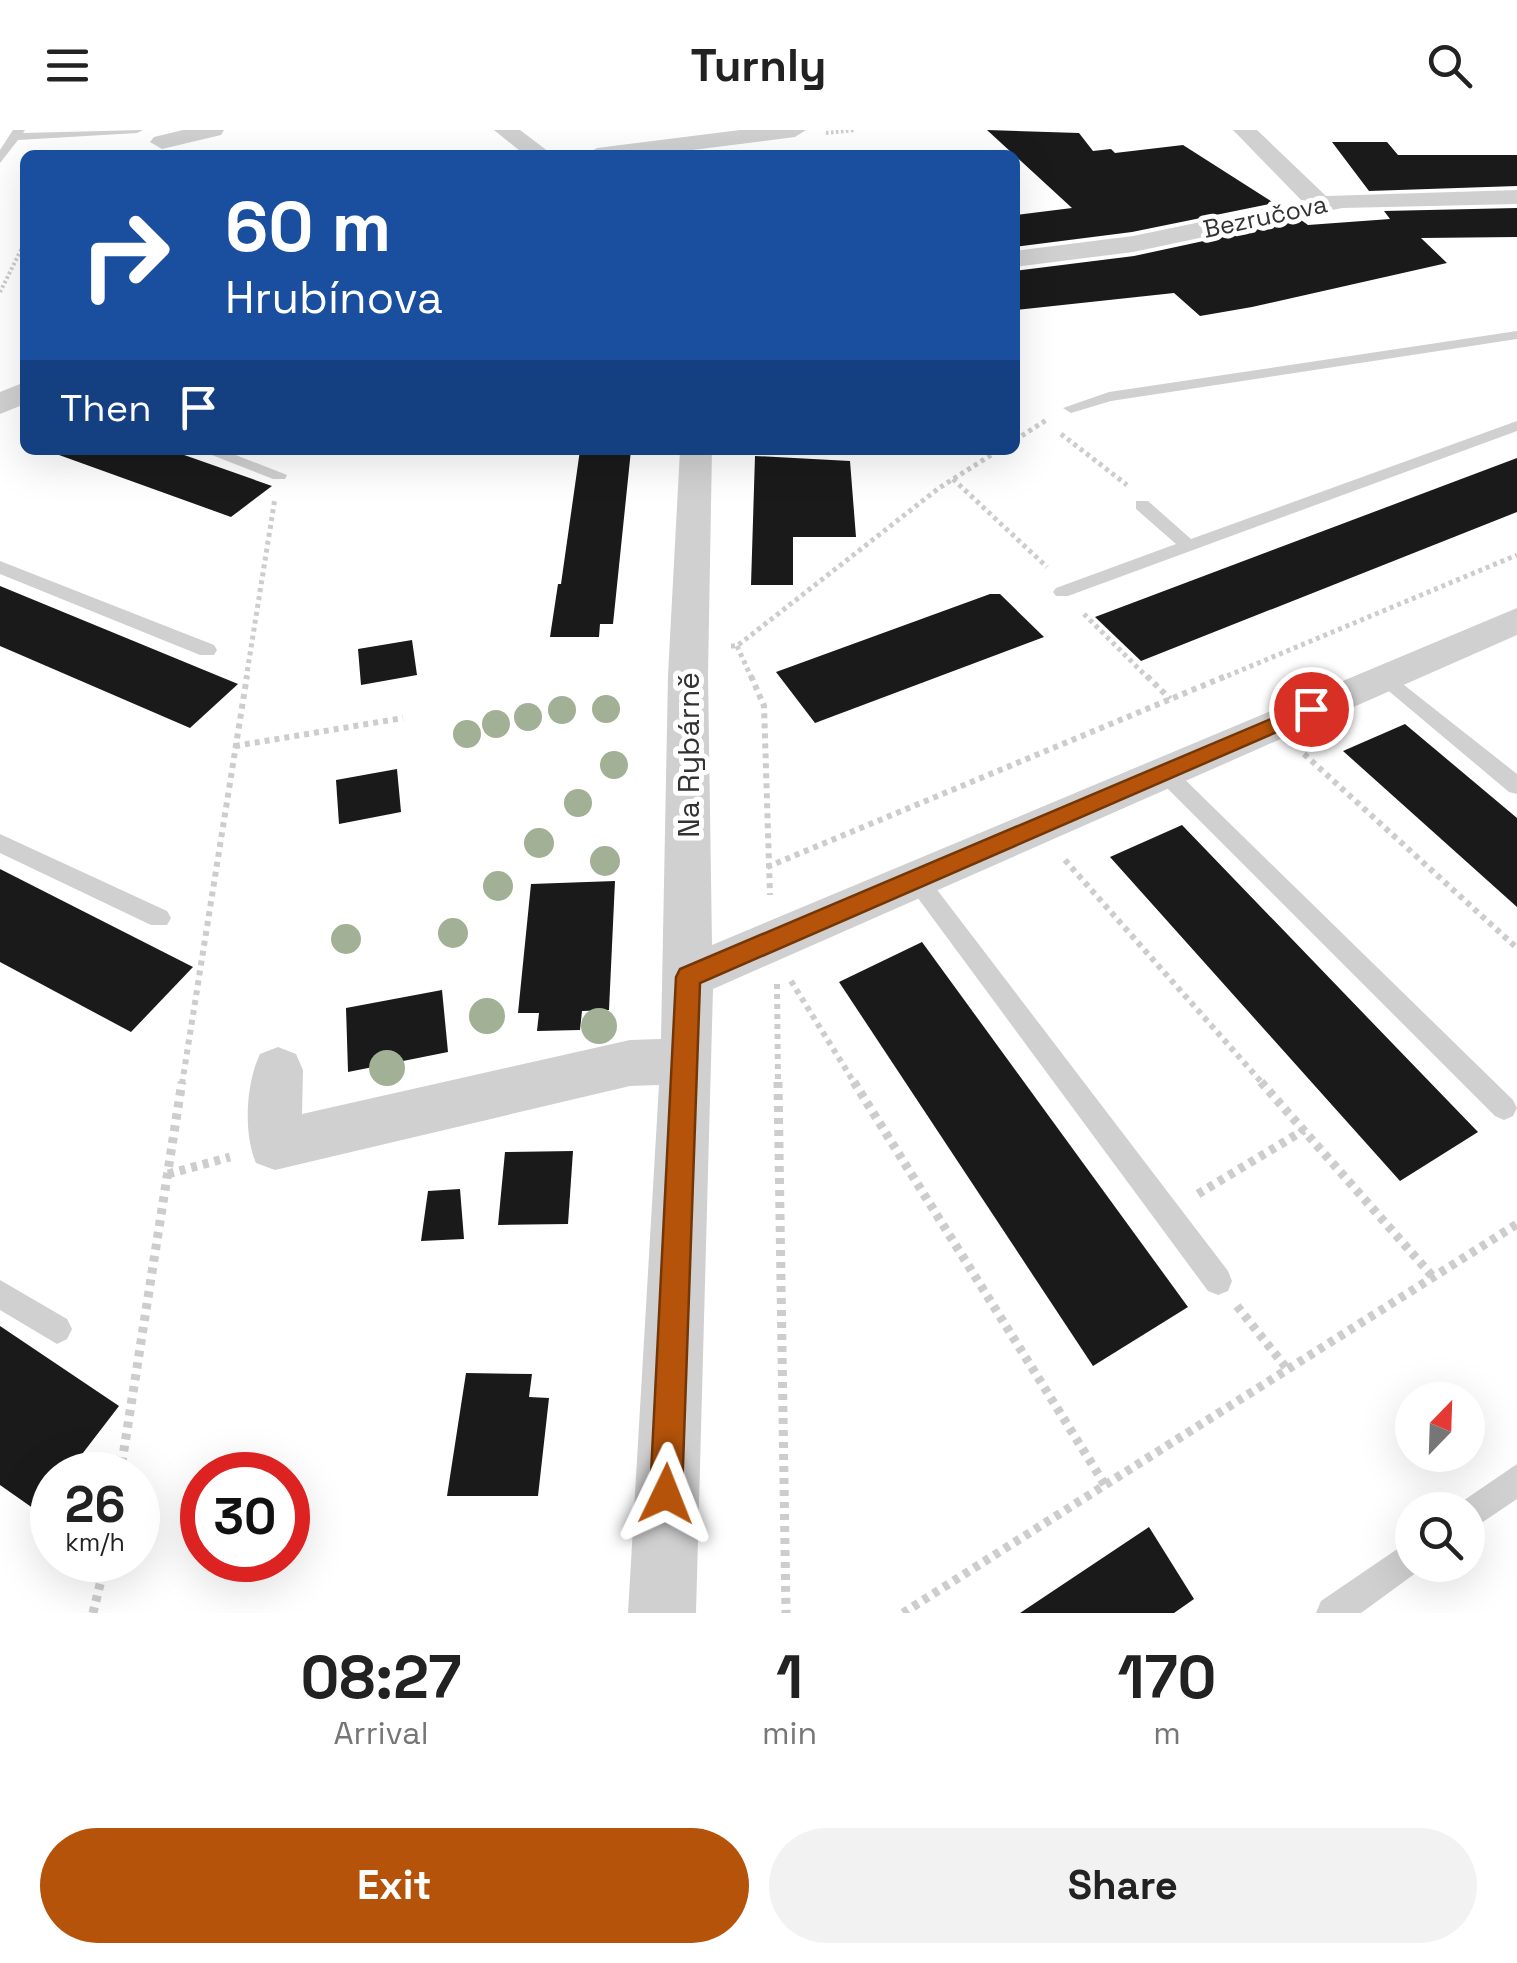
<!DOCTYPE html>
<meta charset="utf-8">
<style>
body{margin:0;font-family:"Space Grotesk",sans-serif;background:#f2f2f2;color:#222;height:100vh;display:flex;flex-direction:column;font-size:38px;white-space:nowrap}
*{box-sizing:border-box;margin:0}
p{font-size:32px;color:#767676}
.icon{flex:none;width:55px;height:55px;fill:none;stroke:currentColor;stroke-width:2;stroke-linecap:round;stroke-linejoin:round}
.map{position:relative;height:1483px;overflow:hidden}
.panel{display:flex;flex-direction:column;background:#fff;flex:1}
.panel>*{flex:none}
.banner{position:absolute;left:20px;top:20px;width:1000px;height:305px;border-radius:15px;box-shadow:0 10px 40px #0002;background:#1a4fa0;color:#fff;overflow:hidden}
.needle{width:65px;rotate:23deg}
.fabs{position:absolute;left:1395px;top:1252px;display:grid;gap:20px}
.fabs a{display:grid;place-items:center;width:90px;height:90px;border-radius:50%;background:#fff;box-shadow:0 10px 40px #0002;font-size:50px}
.speed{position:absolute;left:30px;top:1322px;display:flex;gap:20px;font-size:50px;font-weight:700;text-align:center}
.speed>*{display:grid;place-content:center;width:130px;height:130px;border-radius:50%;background:#fff;box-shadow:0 10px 40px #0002;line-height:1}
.speed small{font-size:25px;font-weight:400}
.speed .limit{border:15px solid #d22;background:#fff;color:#111}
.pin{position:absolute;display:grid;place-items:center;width:85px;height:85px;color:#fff;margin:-42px;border:5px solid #fff;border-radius:50%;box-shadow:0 2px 10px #0007}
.me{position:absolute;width:110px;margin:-55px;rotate:2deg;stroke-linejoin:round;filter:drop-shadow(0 0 8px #0008)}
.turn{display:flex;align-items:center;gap:35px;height:210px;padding:0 40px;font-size:45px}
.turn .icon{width:130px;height:130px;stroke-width:2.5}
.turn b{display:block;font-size:70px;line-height:85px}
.then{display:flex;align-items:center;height:95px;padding:0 40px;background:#0003;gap:20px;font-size:38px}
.eta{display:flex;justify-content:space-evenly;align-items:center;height:170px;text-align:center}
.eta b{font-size:60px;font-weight:700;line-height:70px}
.cta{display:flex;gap:20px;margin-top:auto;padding:20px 40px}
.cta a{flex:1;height:115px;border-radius:60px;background:#b45309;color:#fff;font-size:40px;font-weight:700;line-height:115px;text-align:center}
.cta a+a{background:#f2f2f2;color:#222}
header{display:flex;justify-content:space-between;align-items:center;height:130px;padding:0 40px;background:#fff;font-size:45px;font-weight:700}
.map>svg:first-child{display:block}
</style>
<header><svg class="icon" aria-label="menu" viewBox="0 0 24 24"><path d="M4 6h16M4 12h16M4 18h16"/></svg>Turnly<svg class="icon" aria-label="search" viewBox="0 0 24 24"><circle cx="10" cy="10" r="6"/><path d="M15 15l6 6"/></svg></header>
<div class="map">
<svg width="1517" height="1483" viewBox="0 0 1517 1483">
<rect width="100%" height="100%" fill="#fff"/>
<g fill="#1a1a1a">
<path d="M987,0L1079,3L1093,21L1111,19L1115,23L1183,15L1274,73L1132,102L1015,117V85L1072,78Z"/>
<path d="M1332,12H1387L1398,25H1517V56L1369,61Z"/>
<path d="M1517,78V107L1421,108L1447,133L1252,177L1200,186L1174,163L1015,180V141L1134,126L1301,90L1308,95L1390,89L1384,81Z"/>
<path d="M60,320H170L272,356L231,387L59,325Z"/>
<path d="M580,320H631L613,494H600L599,507H550L558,454H561Z"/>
<path d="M755,326L850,331L856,407H793V455H751Z"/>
<path d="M1517,328V382L1141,531L1095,487Z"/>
<path d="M0,456L238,554L190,598L0,516Z"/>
<path d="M990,464H1000L1044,507L815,593L776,542Z"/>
<path d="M412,510L417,545L361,555L358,519Z"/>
<path d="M1405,594L1517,688V777L1343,621Z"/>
<path d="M397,639L401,682L339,694L336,650Z"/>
<path d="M1182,695L1366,886L1478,1002L1400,1051L1110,727Z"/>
<path d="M0,739L193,837L131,902L0,832Z"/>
<path d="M615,751L609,880L582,881L580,900L537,901L539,883H518L531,754Z"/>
<path d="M922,812L1188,1177L1093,1236L839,852Z"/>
<path d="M442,860L448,922L348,942L346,878Z"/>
<path d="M573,1021L568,1094L498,1095L505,1022Z"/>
<path d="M460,1059L464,1109L421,1111L428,1061Z"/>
<path d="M0,1196L119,1276L66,1345H52V1362L37,1381L0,1355Z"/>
<path d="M466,1243L532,1244L529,1267L549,1268L538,1366H447Z"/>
<path d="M1149,1397L1194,1469L1174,1483H1020Z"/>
</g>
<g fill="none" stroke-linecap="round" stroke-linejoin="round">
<g stroke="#cdcdcd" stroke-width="4" stroke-dasharray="2.5 2.5" stroke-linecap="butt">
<path d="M826,3L855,0"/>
<path d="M0,162L25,112"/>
</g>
<g stroke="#cdcdcd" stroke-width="5" stroke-dasharray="4 4" stroke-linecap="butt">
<path d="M1061,304L1127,355"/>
<path d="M1015,310L1048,289"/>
<path d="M953,349L1047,437"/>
<path d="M1084,484L1149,549"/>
<path d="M731,516H737L939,358L999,320"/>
<path d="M737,516L752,549"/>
<path d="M246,549L275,368"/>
<path d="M1220,549L1517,425"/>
</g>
<g stroke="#cdcdcd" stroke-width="6" stroke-dasharray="5 5" stroke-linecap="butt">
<path d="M751,546L764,576L770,765"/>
<path d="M1147,546L1170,569"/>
<path d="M235,616L403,588"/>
<path d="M1304,624L1517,818"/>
<path d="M1065,730L1263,954"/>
<path d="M767,737L1226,546"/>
<path d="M791,851L855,954"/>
<path d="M777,854L778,954"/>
<path d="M182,954L247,546"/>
</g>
<g stroke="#cdcdcd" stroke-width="9" stroke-dasharray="6 6" stroke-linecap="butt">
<path d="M778,952L786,1483"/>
<path d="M854,952L1105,1355"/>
<path d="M1261,952L1434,1148"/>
<path d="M168,1044L230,1027"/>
<path d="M1198,1064L1304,1000"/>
<path d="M1237,1176L1288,1240"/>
<path d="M120,1345L182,952"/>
<path d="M93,1483L106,1430"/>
<path d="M903,1483L1517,1094"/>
</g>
<g fill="#d0d0d0" fill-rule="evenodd">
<path d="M13,0H25L23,3L143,0L137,3L18,10L0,33V20Z"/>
<path d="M1517,201V209L1111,271L1071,283L1063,278L1109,262Z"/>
<path d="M1517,291V301L1068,466H1056L1053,462L1056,458L1176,414L1136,379V371H1148L1191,409Z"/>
<path d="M199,320H223L287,345L285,349H273Z"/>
<path d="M0,431L214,515L217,520L214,525H200L0,444Z"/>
<path d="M1385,540L1517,644V664L1509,662L1378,552L1375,547L1378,542Z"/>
<path d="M1165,635L1172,637L1513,970L1517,978L1513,986L1504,990L1495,986L1158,649L1154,643Z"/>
<path d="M0,704L167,781L171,788L167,795H151L0,723Z"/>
<path d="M917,741L925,744L1228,1141L1232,1151L1228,1161L1218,1165L1208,1161L909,756L906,750L909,744Z"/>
<path d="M0,1150L67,1189L72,1199L67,1209L57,1214L0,1180Z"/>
<path d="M1517,1334V1369L1468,1402V1380H1454L1457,1375Z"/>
<path d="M1412,1409V1435L1424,1437L1361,1483H1316L1321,1471Z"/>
</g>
<g fill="#d0d0d0" fill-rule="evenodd">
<path d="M183,0H224L221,5L162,19L150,12L154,7Z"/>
<path d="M494,0H520L553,25H525Z"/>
<path d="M740,0H806L795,7L653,25H585L597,18Z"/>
<path d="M1233,0H1257L1326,66L1517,60V74L1342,78L1133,122L1015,137V121L1133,106L1302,71Z"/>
<path d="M25,252V274L0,284V262Z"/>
<path d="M680,320H712L708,545L712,815L1517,478V505L713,859L696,1483H628L659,955L630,956L275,1040L256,1033C243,1003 246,953 260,924L278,917L296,924L303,940L302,984L630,910L661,909L668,545Z"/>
</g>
</g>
<g fill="#a2b095">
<circle cx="606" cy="579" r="14"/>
<circle cx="562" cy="580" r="14"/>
<circle cx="528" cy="587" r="14"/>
<circle cx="496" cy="594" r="14"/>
<circle cx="467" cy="604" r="14"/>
<circle cx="614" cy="635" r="14"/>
<circle cx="578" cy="673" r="14"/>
<circle cx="539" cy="713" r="15"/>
<circle cx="605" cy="731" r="15"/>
<circle cx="498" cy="756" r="15"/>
<circle cx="453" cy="803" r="15"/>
<circle cx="346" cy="809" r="15"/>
<circle cx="487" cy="886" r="18"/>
<circle cx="599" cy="896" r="18"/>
<circle cx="387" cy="938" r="18"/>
</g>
<path fill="#b45309" stroke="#753606" stroke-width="2.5" d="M1311,572L1318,574V584L700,853L682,1364L678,1376L666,1381L655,1376L650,1364L676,847L680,839Z"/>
<g text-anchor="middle" stroke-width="10" stroke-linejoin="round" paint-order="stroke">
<g font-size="25" fill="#333" stroke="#fff">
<text transform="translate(1265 86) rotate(-12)" y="9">Bezručova</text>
</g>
<g font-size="30" fill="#333" stroke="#fff">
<text transform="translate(689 625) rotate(-90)" y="10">Na Rybárně</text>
</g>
</g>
</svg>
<div class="fabs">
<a><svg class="needle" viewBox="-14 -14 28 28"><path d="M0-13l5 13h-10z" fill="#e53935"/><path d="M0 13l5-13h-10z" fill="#767676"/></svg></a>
<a><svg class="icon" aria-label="search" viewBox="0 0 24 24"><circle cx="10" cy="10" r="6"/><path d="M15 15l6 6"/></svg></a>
</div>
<div class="speed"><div>26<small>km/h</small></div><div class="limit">30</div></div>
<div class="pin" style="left:1311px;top:579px;background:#d93025"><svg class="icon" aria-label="arrive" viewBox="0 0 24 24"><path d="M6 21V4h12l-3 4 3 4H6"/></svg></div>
<svg class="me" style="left:666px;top:1364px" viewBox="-20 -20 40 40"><path d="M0-17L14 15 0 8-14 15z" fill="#b45309" stroke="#fff" stroke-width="4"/></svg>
<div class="banner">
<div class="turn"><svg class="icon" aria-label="right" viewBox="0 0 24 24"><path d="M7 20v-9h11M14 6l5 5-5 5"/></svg><div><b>60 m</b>Hrubínova</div></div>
<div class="then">Then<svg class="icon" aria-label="arrive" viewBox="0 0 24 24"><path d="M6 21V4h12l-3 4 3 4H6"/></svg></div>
</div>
</div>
<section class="panel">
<div class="eta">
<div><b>08:27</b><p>Arrival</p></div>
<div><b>1</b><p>min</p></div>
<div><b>170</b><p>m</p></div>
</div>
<div class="cta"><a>Exit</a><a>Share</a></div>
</section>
